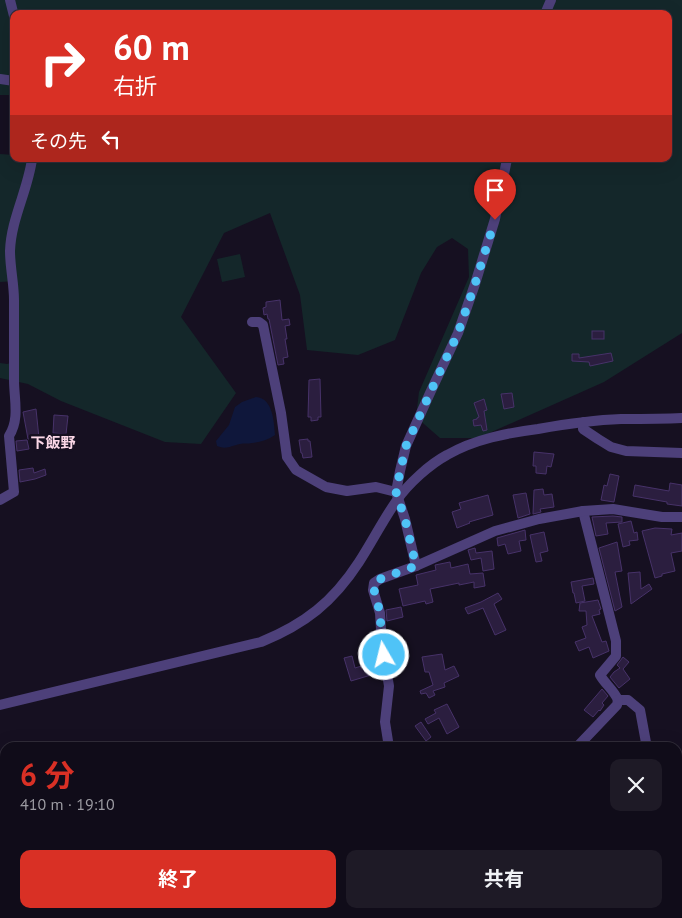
<!DOCTYPE html>
<html lang="ja">
<meta charset="utf-8">
<style>
body{margin:0;font-family:"PT Sans","Noto Sans JP",sans-serif;background:#1e1a26;color:#f1f3f6;height:100vh;display:flex;flex-direction:column;font-size:19px;white-space:nowrap}
*{box-sizing:border-box;margin:0}
p{font-size:16px;color:#9c9ba2}
.icon{flex:none;width:28px;height:28px;fill:none;stroke:currentColor;stroke-width:2;stroke-linecap:round;stroke-linejoin:round}
.map{position:relative;flex:1;overflow:hidden}
.panel{position:absolute;left:0px;top:742px;width:682px;height:176px;display:flex;flex-direction:column;background:#100c19;border-radius:15px 15px 0 0;box-shadow:0 5px 20px #0002,0 0 0 1px #302c38}
.panel>*{flex:none}
.top-card{position:absolute;left:10px;top:10px;width:662px;height:152px;border-radius:10px;box-shadow:0 5px 20px #0002,0 0 0 1px #302c38;background:#d93025;color:#fff;overflow:hidden}
.pin{position:absolute;display:grid;place-items:center;width:42px;height:42px;color:#fff;margin:-51px -21px;border-radius:50% 50% 50% 0;rotate:-45deg;box-shadow:0 0 5px #0007}
.pin .icon{rotate:45deg}
.me{position:absolute;width:55px;margin:-28px;rotate:352deg;stroke-linejoin:round;filter:drop-shadow(0 0 4px #0008)}
.turn{display:flex;align-items:center;gap:18px;height:105px;padding:0 20px;font-size:22px}
.turn .icon{width:65px;height:65px;stroke-width:2.5}
.turn b{display:block;font-size:35px;line-height:42px}
.then{display:flex;align-items:center;height:48px;padding:0 20px;background:#0003;gap:10px;font-size:19px}
.round{display:grid;place-items:center;flex:none;width:52px;height:52px;border-radius:10px;background:#1e1a26}
.summary{display:flex;align-items:center;justify-content:space-between;height:85px;padding:0 20px}
h1{font-size:30px;font-weight:700;line-height:38px;color:#d93025}
.action{display:flex;gap:10px;margin-top:auto;padding:10px 20px}
.action a{flex:1;height:58px;border-radius:10px;background:#d93025;color:#fff;font-size:20px;font-weight:700;line-height:58px;text-align:center}
.action a+a{background:#1e1a26;color:#f1f3f6}
.map>svg:first-child{display:block}
</style>
<div class="map">
<svg width="682" height="918" viewBox="0 0 682 918">
<rect width="100%" height="100%" fill="#161021"/>
<g fill="#14272a">
<path d="M0,0H682V333L604,382L478,438H440L416,417L419,392L469,277L468,249L452,238L437,247L421,273L395,340L358,355L307,350L300,295L270,213L224,233L181,317L236,393L201,444L165,442L61,401L28,384L0,378V363L7,364L17,361L16,281L0,282V154L14,155V159H39L65,162L79,159H669V14H14V95H0Z"/>
<path d="M240,254L245,277L222,282L217,259Z"/>
</g>
<path fill="#0f173b" d="M256,397C273,398 274,422 275,435C268,440 260,442 252,443C248,444 244,443 240,444C230,446 227,450 217,446L216,441L229,425L235,407L242,402Z"/>
<g fill="#2b1e3f" stroke="#473269">
<path d="M280,300L282,320L289,319L290,325L285,326L287,339H285L288,357L283,358L284,364L278,365L269,319H268L267,314L264,315L263,308L266,307V302Z"/>
<rect x="592" y="331" width="12" height="8"/>
<path d="M611,353L613,361L590,366L589,362L572,361V354H579V358Z"/>
<path d="M320,379L321,417H318V420L311,421V417H308L309,380Z"/>
<path d="M512,393L514,407L504,409L501,394Z"/>
<path d="M484,399L487,410L484,411L487,430L483,431L481,425L474,426L473,420L477,419V418L479,417L474,403Z"/>
<path d="M36,409L39,438L28,439L23,412Z"/>
<path d="M54,415L68,416L66,434L53,433Z"/>
<path d="M308,439V441H310L312,457L303,458L302,453H301L299,440Z"/>
<path d="M27,440L29,449L17,451L16,441Z"/>
<path d="M534,452L554,454L551,467L547,466L546,474L536,473V466H533Z"/>
<path d="M33,468L34,473L45,469L46,475L35,479L20,482L19,470Z"/>
<path d="M610,474L619,476L614,502L601,500L604,485L607,486Z"/>
<path d="M670,483L682,485V506L667,504V502L633,496L635,485L669,491Z"/>
<path d="M543,489L544,495L552,494L554,507L540,509L541,512L533,514L534,490Z"/>
<path d="M526,493L530,514L518,518L513,495Z"/>
<path d="M488,495L493,515L469,522L470,523L457,528L452,512L461,509L459,503Z"/>
<path d="M613,516L622,517V522L606,523L608,534L596,536L592,517Z"/>
<path d="M631,521L634,533L637,532L638,540L629,541L630,545L623,547L618,524Z"/>
<path d="M655,528L672,529L671,535L682,533V551L671,553L675,571L662,574V576L655,578L642,531Z"/>
<path d="M525,530L526,540L519,541L521,551L508,554L505,544L498,546L497,538Z"/>
<path d="M544,532L548,551L540,553L542,561L536,562L530,535Z"/>
<path d="M617,542L622,571L615,572L622,607L615,611L599,548Z"/>
<path d="M475,548L476,553L492,551L494,569L483,571L481,558L471,560L468,550Z"/>
<path d="M450,562L451,568L468,564L470,574L483,573L485,586L474,588V582L459,585V583L430,589L433,602L426,604L425,601L403,606L399,589L418,585L416,575L436,570L435,565Z"/>
<path d="M640,572L641,589L649,584L652,589L631,604L628,573Z"/>
<path d="M593,578L594,584L582,586L585,601L576,603L574,593H573L571,582Z"/>
<path d="M498,593L502,599L494,604L506,630L495,635L483,608L468,614L465,608L481,602Z"/>
<path d="M598,600L601,609L599,610L600,614L592,616L602,642L606,641L609,651L593,658L589,647L579,651L575,642L586,638L582,627L587,625L586,611H579L580,603Z"/>
<path d="M401,607L403,617L387,621L386,610Z"/>
<path d="M375,647L378,660L370,661L368,649Z"/>
<path d="M442,654L445,670L454,666L459,676L444,683L445,687L433,691L435,695L429,698L426,693L421,694L420,691L433,685L429,672H425L422,657Z"/>
<path d="M352,656L355,668L368,664L371,675L351,681L344,658Z"/>
<path d="M623,657L629,662L623,669L630,679L619,688L610,677L614,672L620,668L617,665Z"/>
<path d="M602,689L608,696L602,703L604,705L600,711L599,710L593,717L584,710Z"/>
<path d="M447,704L459,727L447,734L439,718L428,724L425,719L436,713L434,710Z"/>
<path d="M421,722L431,737L426,741L415,726Z"/>
</g>
<g fill="none" stroke-linecap="round" stroke-linejoin="round">
<g stroke="#4d407a" stroke-width="10">
<path d="M10,0L14,16"/>
<path d="M545,14L551,0"/>
<path d="M0,79L14,81"/>
<path d="M252,322H259L263,325L281,413L287,457L296,470L326,487L347,491L376,487L396,492"/>
<path d="M584,422L583,429L598,439L611,447L626,451L682,453"/>
<path d="M0,500L14,492L9,436C20,419 14,399 14,380C14,354 14,327 14,300C14,284 10,267 10,251C11,219 28,190 32,159"/>
<path d="M583,511L616,641V656L600,675C605,684 614,690 618,700"/>
<path d="M416,566L405,519L396,492L400,471L406,446L430,393L458,333L475,284L495,219L507,159"/>
<path d="M618,700H628L640,710L647,748"/>
<path d="M0,705L261,642C305,624 333,602 359,562C372,542 383,520 397,500C408,484 430,464 447,455C475,439 507,433 538,429C566,424 593,420 621,419C641,419 662,419 682,418"/>
<path d="M388,748V741L385,722L389,686L382,645L380,613L373,590L374,583L380,579L416,566L495,531L539,519L583,511L613,509L662,517H682"/>
<path d="M576,748L617,705L618,700"/>
<path d="M678,908L681,918"/>
<path d="M375,914L377,918"/>
<path d="M410,918L414,914"/>
</g>
</g>
<g fill="none" stroke-linecap="round" stroke-linejoin="round">
<path stroke="#4fc3f7" stroke-width="9" stroke-dasharray="0 16.2" d="M384,655C382,642 381,628 380,615C379,604 373,594 374,583L380,579L416,566L405,519L396,492L400,472L406,446L430,393L458,333L475,284L495,220"/>
</g>
<g text-anchor="middle" stroke-width="5" stroke-linejoin="round" paint-order="stroke">
<g font-size="15" font-weight="bold" fill="#fad6e6" stroke="#161021">
<text x="53" y="448">下飯野</text>
</g>
</g>
</svg>
<div class="pin" style="left:495px;top:220px;background:#d93025"><svg class="icon" aria-label="arrive" viewBox="0 0 24 24"><path d="M6 21V4h12l-3 4 3 4H6"/></svg></div>
<svg class="me" style="left:384px;top:655px" viewBox="-20 -20 40 40"><circle r="17" fill="#4fc3f7" stroke="#fff" stroke-width="3"/><path d="M0-11L8 9 0 5-8 9z" fill="#fff"/></svg>
<div class="top-card">
<div class="turn"><svg class="icon" aria-label="right" viewBox="0 0 24 24"><path d="M7 20v-9h11M14 6l5 5-5 5"/></svg><div><b>60 m</b>右折</div></div>
<div class="then">その先<svg class="icon" aria-label="left" viewBox="0 0 24 24"><path d="M17 20v-9H6M10 6l-5 5 5 5"/></svg></div>
</div>
<section class="panel">
<div class="summary"><div><h1>6 分</h1><p>410 m · 19:10</p></div><a class="round"><svg class="icon" aria-label="close" viewBox="0 0 24 24"><path d="M6 6l12 12M18 6L6 18"/></svg></a></div>
<div class="action"><a>終了</a><a>共有</a></div>
</section>
</div>
